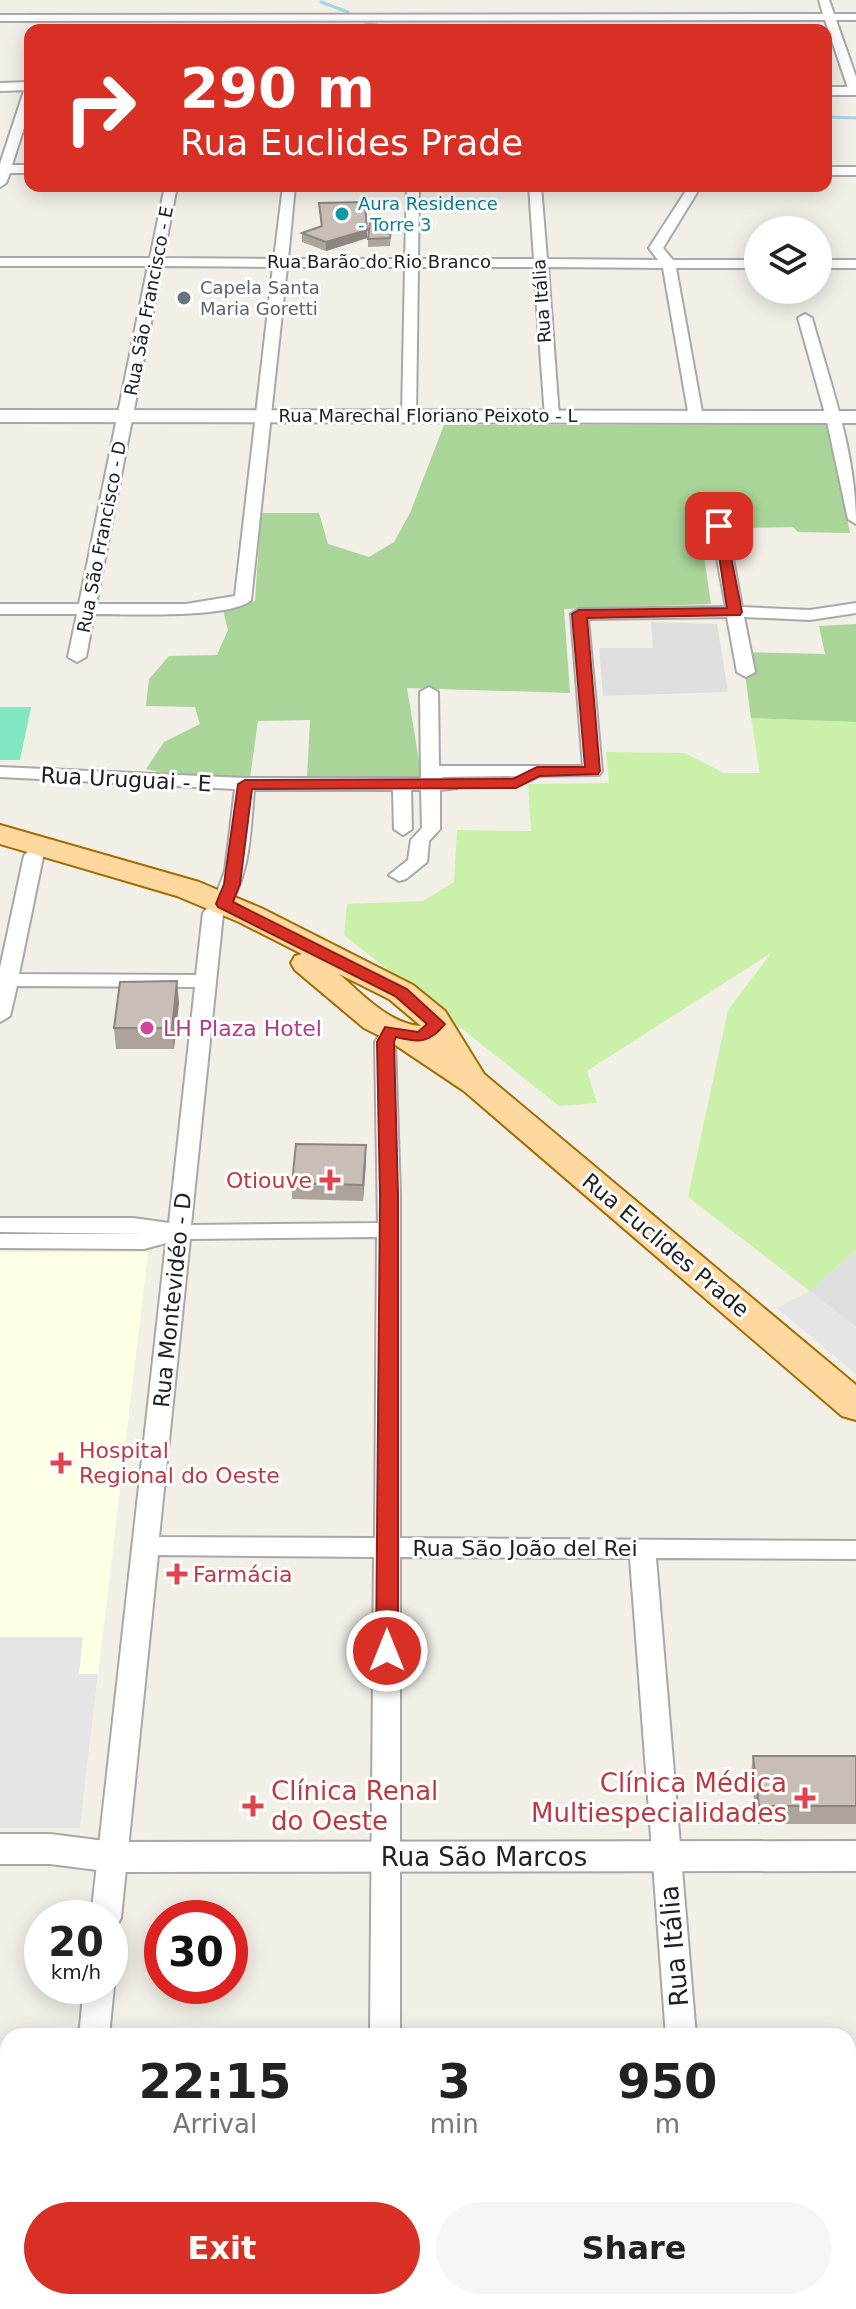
<!DOCTYPE html>
<meta charset="utf-8">
<style>
body{margin:0;font-family:"DejaVu Sans",sans-serif;background:#f6f6f6;color:#222;height:100vh;display:flex;flex-direction:column;font-size:30px;white-space:nowrap}
*{box-sizing:border-box;margin:0}
p{font-size:26px;color:#767676}
.icon{flex:none;width:44px;height:44px;fill:none;stroke:currentColor;stroke-width:2;stroke-linecap:round;stroke-linejoin:round}
.map{position:relative;flex:1;overflow:hidden}
.panel{position:absolute;left:0px;top:2028px;width:856px;height:282px;display:flex;flex-direction:column;background:#fff;border-radius:24px 24px 0 0;box-shadow:0 4px 20px #0003}
.panel>*{flex:none}
.banner{position:absolute;left:24px;top:24px;width:808px;height:168px;border-radius:16px;box-shadow:0 4px 20px #0003;background:#d93025;color:#fff;overflow:hidden}
.fabs{position:absolute;left:744px;top:216px;display:grid;gap:16px}
.fabs a{display:grid;place-items:center;width:88px;height:88px;border-radius:50%;background:#fff;box-shadow:0 4px 20px #0003;font-size:40px}
.speed{position:absolute;left:24px;top:1900px;display:flex;gap:16px;font-size:40px;font-weight:700;text-align:center}
.speed>*{display:grid;place-content:center;width:104px;height:104px;border-radius:50%;background:#fff;box-shadow:0 4px 20px #0003;line-height:1}
.speed small{font-size:20px;font-weight:400}
.speed .limit{border:12px solid #d22;background:#fff;color:#111}
.pin{position:absolute;display:grid;place-items:center;width:68px;height:68px;color:#fff;margin:-34px;border-radius:16px;box-shadow:0 4px 12px #0006}
.me{position:absolute;width:88px;margin:-44px;rotate:0deg;stroke-linejoin:round;filter:drop-shadow(0 0 6px #0008)}
.turn{display:flex;align-items:center;gap:28px;height:168px;padding:0 24px;font-size:36px}
.turn .icon{width:104px;height:104px;stroke-width:2.5}
.turn b{display:block;font-size:56px;line-height:68px}
.eta{display:flex;justify-content:space-evenly;align-items:center;height:136px;text-align:center}
.eta b{font-size:48px;font-weight:600;line-height:56px}
.cta{display:flex;gap:16px;margin-top:auto;padding:16px 24px}
.cta a{flex:1;height:92px;border-radius:48px;background:#d93025;color:#fff;font-size:32px;font-weight:600;line-height:92px;text-align:center}
.cta a+a{background:#f6f6f6;color:#222}
.map>svg:first-child{display:block}
</style>
<div class="map">
<svg width="856" height="2309" viewBox="0 0 856 2309">
<rect width="100%" height="100%" fill="#f2efe7"/>
<g fill="#dfdede">
<path d="M651,622L717,624L728,692L603,696L599,648H653Z"/>
<path d="M856,1250V1327L810,1291Z"/>
</g>
<path fill="#feffe4" d="M0,1252H148L80,1828H0Z"/>
<path fill="#cbf0aa" d="M751,718L856,722V1250L810,1291L688,1197L728,1010L771,953L587,1071L597,1103L559,1106L344,935L347,904L423,901L454,882L457,830L531,831L528,784L609,783L606,752L685,753L724,773H760Z"/>
<g fill="#a9d599">
<path d="M444,425H829L850,533L798,532L793,527L700,529L711,604L564,609L570,693L407,688L422,779L307,777L310,720L258,721L250,778H187L146,769L164,742L200,724L195,707L146,706L149,679L169,656L217,655L228,630L223,610L255,601L261,513H319L328,544L369,557L394,542L410,513Z"/>
<path d="M856,624V722L751,718L742,652L825,654L819,626Z"/>
</g>
<path fill="#80e7c1" d="M0,707H31L20,760H0Z"/>
<g fill="#e5e5e5">
<path d="M810,1291L856,1327V1374L777,1308Z"/>
<path d="M0,1637H83L79,1674H98L80,1828H0Z"/>
</g>
<g fill="none" stroke-linecap="round" stroke-linejoin="round">
<g stroke="#a5d4e3" stroke-width="3">
<path d="M321,2L348,12"/>
<path d="M365,22L396,30"/>
<path d="M826,117L856,118"/>
</g>
<defs>
<g id="minor">
<path d="M819,0H829L834,14H856V20H836L856,77V94L849,91L825,20L0,21V15L823,14Z"/>
<path d="M30,87V109L12,165H30V173H10L6,183L0,187V164L24,91Z"/>
<rect x="826" y="167" width="30" height="8"/>
<path d="M165,186H177L163,258L274,259L283,186H295L288,259H405L407,186H419L418,259H534L529,186H541L547,259L658,260L649,248L689,186H701L663,248L673,260H758V268H676L703,417L696,421L689,417L663,268L548,267L559,417L552,421L545,417L534,267H418L416,416L409,420L402,416L405,267H287L251,600C231,619 125,614 94,614L86,657L77,662L68,657L77,614H0V604H79L148,266H0V258H150ZM162,266L273,267L235,596L186,604H96Z"/>
<rect x="818" y="260" width="38" height="8"/>
<path d="M805,314L812,318C831,386 856,453 856,524L848,519L826,417L798,318Z"/>
<path d="M719,521L727,526L742,607L810,610L856,603V613L810,620L744,617L755,672L746,677L737,672L727,617L588,619L602,771L599,775L439,777L457,780L459,784L457,788L440,790V829L429,841L427,862L406,879L399,881L389,875L408,860L411,840L422,828L421,790H411L412,829L403,835L394,829L393,790H254C250,832 251,879 223,914L191,1225L378,1223L375,1042L384,1027H398L401,1031L395,1042L400,1195V1538L856,1541V1559L656,1558L696,2036H666L630,1558L400,1557V2036H370L374,1557L158,1555L121,1918L116,1927L110,1929V1918H91L166,1243L144,1249L0,1248V1234H145L0,1232V1218H133L169,1223L195,987L17,986L10,1016L0,1022V968L24,856L36,842L43,840L53,846L43,857L19,974L196,975L203,913L214,900L225,871L235,789L0,777V767L245,778H421L420,692L429,687L438,692L439,766H583L571,614L579,609L726,607L711,526ZM377,1237L375,1538L159,1537L190,1239Z"/>
<path d="M110,1978L114,1986L109,2036H79L84,1986H110Z"/>
<path d="M49,2302H83L82,2309H48Z"/>
<rect x="367" y="2302" width="34" height="7"/>
<path d="M685,2302H719L720,2309H686Z"/>
</g>
<g id="tertiary">
<path d="M30,82V90L0,91V83Z"/>
<rect x="826" y="87" width="30" height="8"/>
<path d="M0,410L856,411V423L0,422Z"/>
<path d="M0,1834H50L113,1842L856,1841V1871L113,1872L50,1864H0Z"/>
</g>
<path id="primary" d="M0,825L199,882L261,908L413,985L445,1011L484,1074L856,1385V1420L842,1416L464,1091L388,1040L364,1028L295,970L291,963L295,956L302,954L239,922L177,896L0,844ZM339,974L389,999L421,1026C389,1024 362,994 339,974Z"/>
</defs>
<use href="#minor" stroke="#a8a8a8" stroke-width="4"/>
<use href="#tertiary" stroke="#a8a8a8" stroke-width="4"/>
<use href="#primary" stroke="#9f6d00" stroke-width="4"/>
<use href="#minor" fill="#fff" fill-rule="evenodd"/>
<use href="#tertiary" fill="#fff" fill-rule="evenodd"/>
<use href="#primary" fill="#ffd8a0" fill-rule="evenodd"/>
</g>
<g fill="#aca39d">
<path d="M319,203L367,230V238L326,251L302,242V233L321,227Z"/>
<path d="M392,223L390,246L368,247V239Z"/>
<path d="M179,1002L174,1049H116L114,1028Z"/>
<path d="M366,1145V1162L363,1201L292,1199V1183Z"/>
<path d="M753,1756H856V1824H757L751,1773Z"/>
</g>
<g fill="#8c857f">
<path d="M367,230V238L326,251V242Z"/>
<path d="M177,981L179,1002L174,1049L172,1028Z"/>
<path d="M366,1145V1162L363,1201V1185Z"/>
</g>
<g fill="#c8beb6" stroke="#8c857f" stroke-width="2">
<path d="M365,202L367,230L326,242L302,233L322,226L319,203Z"/>
<path d="M370,221L392,223L390,238L368,239Z"/>
<path d="M177,981L172,1028H114L120,982Z"/>
<path d="M296,1144L366,1145L363,1185L292,1183Z"/>
<path d="M753,1756H856V1806H759Z"/>
</g>
<path fill="#d93025" stroke="#8d1f18" stroke-width="2" d="M714,523L725,526L742,612L740,615L587,618L600,771L598,774L540,776L516,788L252,789L240,884L233,902L407,989L445,1024C430,1043 419,1043 396,1037L394,1042L398,1195V1651L395,1657L387,1659L379,1657L376,1651L380,1195L377,1042L385,1027L418,1032L427,1024L395,996L218,907L216,904L224,884L238,784L245,780L513,779L537,767H585L572,614L579,610L727,608Z"/>
<circle fill="#0f9aa8" stroke="#fff" stroke-width="3" cx="342" cy="214" r="8"/>
<circle fill="#6b7280" stroke="#fff" stroke-width="3" cx="184" cy="298" r="8"/>
<circle fill="#d1479c" stroke="#fff" stroke-width="3" cx="147" cy="1028" r="8"/>
<g fill="#e0444e" stroke="#fff" stroke-width="3">
<path d="M326 1168h8v8h8v8h-8v8h-8v-8h-8v-8h8z"/>
<path d="M57 1451h8v8h8v8h-8v8h-8v-8h-8v-8h8z"/>
<path d="M173 1562h8v8h8v8h-8v8h-8v-8h-8v-8h8z"/>
<path d="M801 1786h8v8h8v8h-8v8h-8v-8h-8v-8h8z"/>
<path d="M249 1794h8v8h8v8h-8v8h-8v-8h-8v-8h8z"/>
</g>
<g text-anchor="middle" stroke-width="6" stroke-linejoin="round" paint-order="stroke">
<g font-size="18" fill="#0d838f" stroke="#fff" text-anchor="start">
<text x="358" y="210">Aura Residence<tspan x="358" dy="21">- Torre 3</tspan></text>
</g>
<g font-size="18" fill="#212121" stroke="#fff">
<text x="379" y="268">Rua Barão do Rio Branco</text>
<text transform="translate(149 301) rotate(-79)" y="6">Rua São Francisco - E</text>
<text transform="translate(542 301) rotate(-94)" y="6">Rua Itália</text>
<text x="428" y="422">Rua Marechal Floriano Peixoto - L</text>
<text transform="translate(102 537) rotate(-79)" y="6">Rua São Francisco - D</text>
</g>
<g font-size="18" fill="#5b616d" stroke="#fff" text-anchor="start">
<text x="200" y="294">Capela Santa<tspan x="200" dy="21">Maria Goretti</tspan></text>
</g>
<g font-size="22" fill="#212121" stroke="#fff">
<text transform="translate(126 779) rotate(3)" y="8">Rua Uruguai - E</text>
<text transform="translate(666 1245) rotate(40)" y="8">Rua Euclides Prade</text>
<text transform="translate(172 1300) rotate(-84)" y="8">Rua Montevidéo - D</text>
<text x="525" y="1556">Rua São João del Rei</text>
</g>
<g font-size="22" fill="#b23c85" stroke="#fff" text-anchor="start">
<text x="163" y="1036">LH Plaza Hotel</text>
</g>
<g font-size="22" fill="#be3a42" stroke="#fff" text-anchor="start">
<text x="312" y="1188" text-anchor="end">Otiouve</text>
<text x="79" y="1458">Hospital<tspan x="79" dy="25">Regional do Oeste</tspan></text>
<text x="193" y="1582">Farmácia</text>
</g>
<g font-size="26" fill="#be3a42" stroke="#fff" text-anchor="end">
<text x="787" y="1792">Clínica Médica<tspan x="787" dy="30">Multiespecialidades</tspan></text>
<text x="271" y="1800" text-anchor="start">Clínica Renal<tspan x="271" dy="30">do Oeste</tspan></text>
</g>
<g font-size="26" fill="#212121" stroke="#fff">
<text x="484" y="1866">Rua São Marcos</text>
<text transform="translate(674 1946) rotate(-95)" y="9">Rua Itália</text>
</g>
</g>
</svg>
<div class="fabs">
<a><svg class="icon" aria-label="layers" viewBox="0 0 24 24"><path d="M12 4l9 5-9 5-9-5zM3 14l9 5 9-5"/></svg></a>
</div>
<div class="speed"><div>20<small>km/h</small></div><div class="limit">30</div></div>
<div class="pin" style="left:719px;top:526px;background:#d93025"><svg class="icon" aria-label="arrive" viewBox="0 0 24 24"><path d="M6 21V4h12l-3 4 3 4H6"/></svg></div>
<svg class="me" style="left:387px;top:1651px" viewBox="-20 -20 40 40"><circle r="17" fill="#d93025" stroke="#fff" stroke-width="3"/><path d="M0-11L8 9 0 5-8 9z" fill="#fff"/></svg>
<div class="banner">
<div class="turn"><svg class="icon" aria-label="right" viewBox="0 0 24 24"><path d="M7 20v-9h11M14 6l5 5-5 5"/></svg><div><b>290 m</b>Rua Euclides Prade</div></div>
</div>
<section class="panel">
<div class="eta">
<div><b>22:15</b><p>Arrival</p></div>
<div><b>3</b><p>min</p></div>
<div><b>950</b><p>m</p></div>
</div>
<div class="cta"><a>Exit</a><a>Share</a></div>
</section>
</div>
